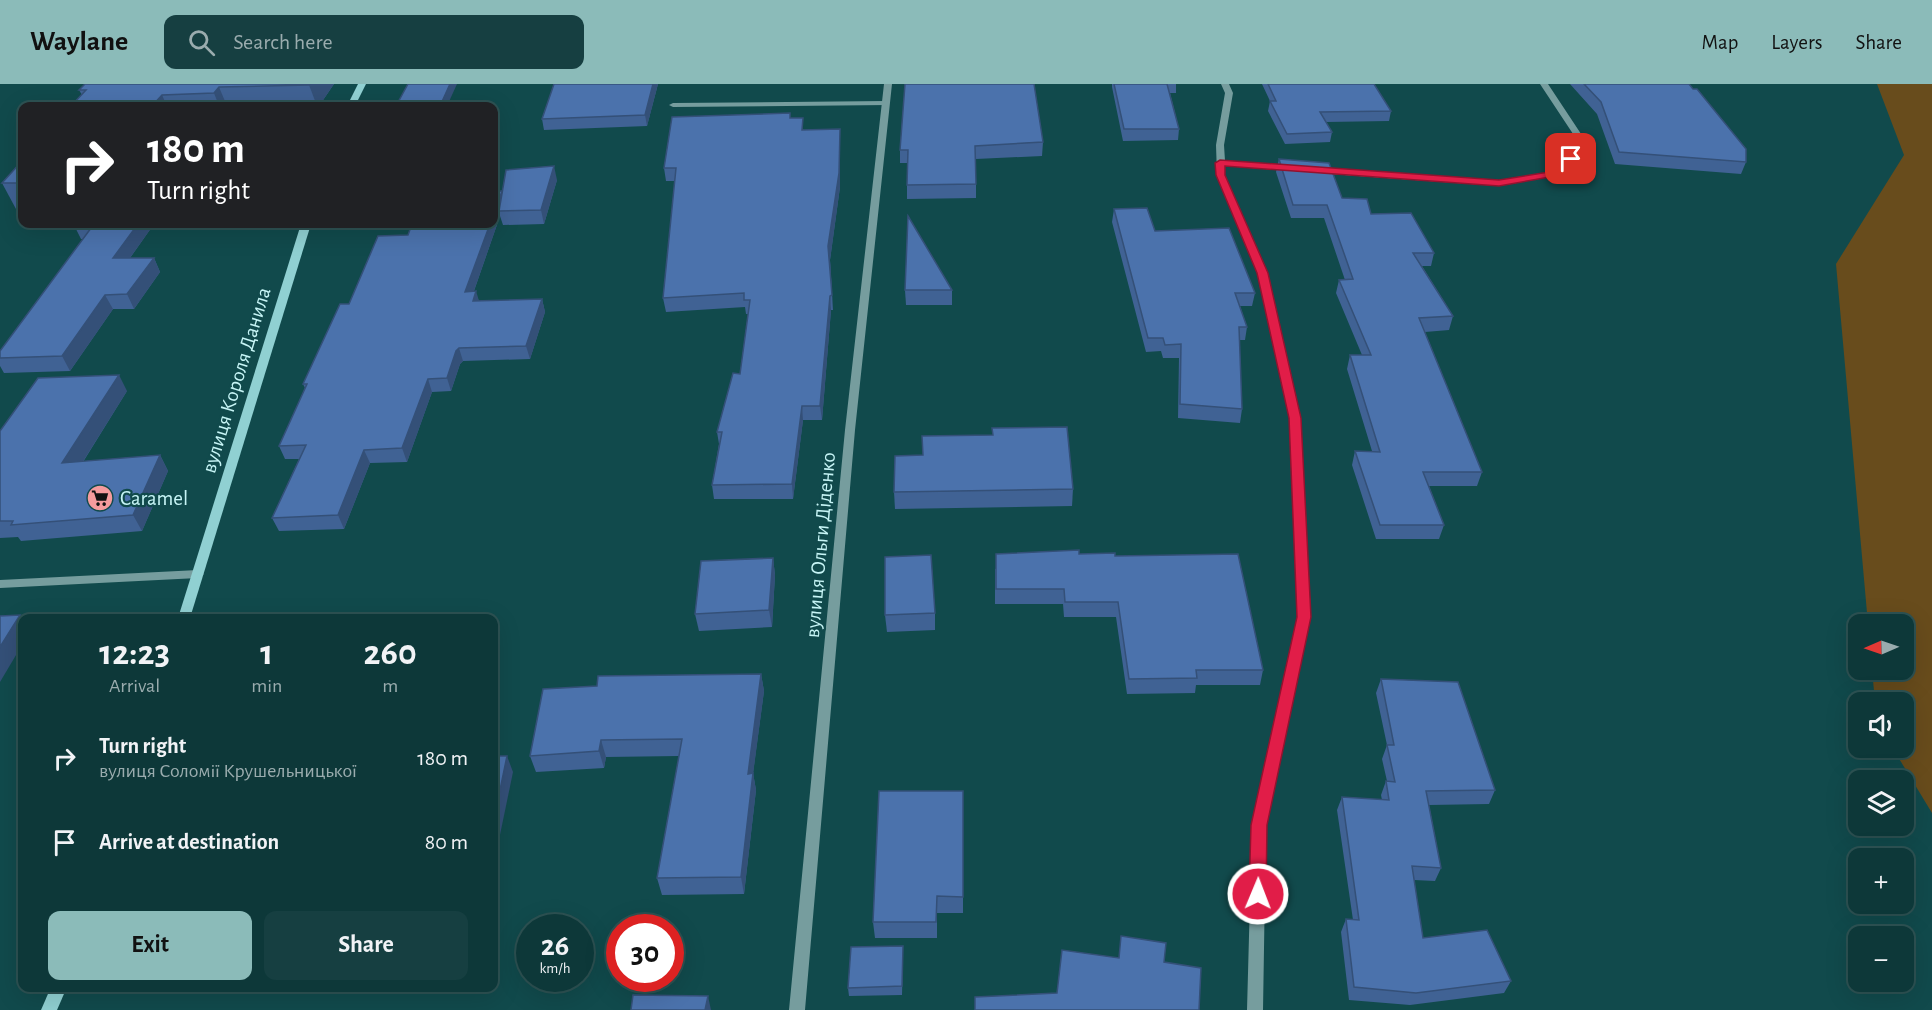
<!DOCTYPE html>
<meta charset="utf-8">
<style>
body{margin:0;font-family:"Alegreya Sans",sans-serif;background:#163f41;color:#f1f3f6;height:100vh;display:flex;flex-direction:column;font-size:22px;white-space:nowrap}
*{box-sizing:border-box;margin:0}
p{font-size:20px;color:#9aacae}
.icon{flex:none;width:33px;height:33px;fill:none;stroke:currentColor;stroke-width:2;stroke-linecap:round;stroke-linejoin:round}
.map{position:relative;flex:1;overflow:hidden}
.details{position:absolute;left:18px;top:530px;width:480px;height:378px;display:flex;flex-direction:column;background:#0d3839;border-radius:12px;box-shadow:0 6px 24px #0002,0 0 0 2px #2d5253}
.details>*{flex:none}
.banner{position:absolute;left:18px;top:18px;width:480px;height:126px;border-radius:12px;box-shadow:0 6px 24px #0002,0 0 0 2px #2d5253;background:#202124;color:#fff;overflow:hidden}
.needle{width:39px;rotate:268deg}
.controls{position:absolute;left:1848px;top:530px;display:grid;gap:12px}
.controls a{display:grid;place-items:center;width:66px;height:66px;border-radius:12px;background:#0d3839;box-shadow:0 6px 24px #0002,0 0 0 2px #2d5253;font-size:30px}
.speed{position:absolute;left:516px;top:830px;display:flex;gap:12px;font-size:30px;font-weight:700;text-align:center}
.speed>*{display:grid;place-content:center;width:78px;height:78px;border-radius:50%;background:#0d3839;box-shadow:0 6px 24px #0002,0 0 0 2px #2d5253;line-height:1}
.speed small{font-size:15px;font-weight:400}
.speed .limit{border:9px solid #d22;background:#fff;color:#111}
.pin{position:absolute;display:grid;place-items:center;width:51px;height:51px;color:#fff;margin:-26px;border-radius:12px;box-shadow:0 3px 9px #0006}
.me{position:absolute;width:66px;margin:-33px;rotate:1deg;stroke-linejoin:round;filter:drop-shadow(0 0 4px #0008)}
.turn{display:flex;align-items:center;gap:21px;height:126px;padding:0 30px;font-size:27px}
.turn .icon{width:78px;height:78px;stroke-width:2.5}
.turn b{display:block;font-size:42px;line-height:51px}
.eta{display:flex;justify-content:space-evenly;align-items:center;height:102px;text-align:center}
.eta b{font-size:36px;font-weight:700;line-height:42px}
.cta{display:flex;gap:12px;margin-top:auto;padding:12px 30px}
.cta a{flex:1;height:69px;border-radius:12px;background:#8bbbb9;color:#111;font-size:24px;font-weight:700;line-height:69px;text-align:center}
.cta a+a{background:#163f41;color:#f1f3f6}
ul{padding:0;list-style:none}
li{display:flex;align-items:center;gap:18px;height:84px;padding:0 30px}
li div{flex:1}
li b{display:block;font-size:22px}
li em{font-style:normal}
header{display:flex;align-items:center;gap:36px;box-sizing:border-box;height:84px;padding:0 30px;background:#8bbbb9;color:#111}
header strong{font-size:28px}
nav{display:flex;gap:33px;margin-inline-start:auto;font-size:21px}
.search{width:420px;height:54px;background:#163f41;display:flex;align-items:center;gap:15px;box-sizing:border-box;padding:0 21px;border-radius:12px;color:#9aacae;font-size:22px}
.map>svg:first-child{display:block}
</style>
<header>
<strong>Waylane</strong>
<div class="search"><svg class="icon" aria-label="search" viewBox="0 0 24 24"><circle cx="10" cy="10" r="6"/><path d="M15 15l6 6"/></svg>Search here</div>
<nav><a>Map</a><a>Layers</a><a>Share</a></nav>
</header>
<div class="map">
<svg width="1932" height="926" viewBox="0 0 1932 926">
<rect width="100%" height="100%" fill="#114a4c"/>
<path fill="#684c1c" d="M1877,0H1932V729L1892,663H1904V618H1875L1872,585H1904V540H1868L1836,180L1904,71Z"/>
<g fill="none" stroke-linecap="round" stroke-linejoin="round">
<path fill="#769d9e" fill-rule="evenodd" d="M886,17H889V21L673,23L669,21L673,19Z"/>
<g fill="#769d9e" fill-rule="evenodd">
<path d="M884,0H892L855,346L805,926H789L845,346Z"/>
<path d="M1221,0H1229L1233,9L1224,61L1225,77L1293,81L1297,84L1293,87L1225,82V91L1267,189L1300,334L1310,533L1266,741L1263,926H1247L1252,741L1298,533L1290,334L1257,189L1217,91L1216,61L1225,9Z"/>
<path d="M1540,0H1548L1589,62L1561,91L1499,102L1316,89L1312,86L1316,83L1499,96L1555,87L1581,62Z"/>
<path d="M198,486L204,490L198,494L0,504V496Z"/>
</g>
<g fill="#90d0d2" fill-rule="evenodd">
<path d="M358,0H366L355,22H347Z"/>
<path d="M301,140H311L190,534H178Z"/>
<path d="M51,903H67L57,926H41Z"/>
</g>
</g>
<g fill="#406294">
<path d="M85,0H334L319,22H71L82,11L79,6Z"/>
<path d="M554,0H658L647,42L544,46L542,35Z"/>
<path d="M1112,0H1176V9H1170L1179,45L1178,56L1123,57L1112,3Z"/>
<path d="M1262,0H1374L1391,27L1389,37L1326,38L1332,48L1330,58L1285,60L1268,27L1270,17Z"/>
<path d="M1570,0H1689L1746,78L1741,90L1615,80L1597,30Z"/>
<path d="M790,29V34L804,46L840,45V103L830,176L833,226H831L822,336H803L793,415H714L712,401L719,360L717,348L740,290L748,230H746L745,223L666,228L663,214L675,97H666L664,84Z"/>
<path d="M1043,58L1042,72L976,75V114L907,115V79H900V66Z"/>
<path d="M1279,75L1342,114L1371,130L1434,169L1431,182H1422L1453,232L1449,246L1425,248L1482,388L1477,402H1429L1444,441L1439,455H1376L1352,381L1355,367H1372L1347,285L1350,271H1362L1336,209L1339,196H1345L1324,134H1291L1276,88Z"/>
<path d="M22,77V124L16,125L2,99Z"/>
<path d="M557,96L544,140L503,141L500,132L474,207L479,217L542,215L545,228L530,275L463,277L460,280L451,307L432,308L407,378L370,379L344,445L279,447L272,434L299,375H285L279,362L305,304L303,300L349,220L408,151L502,107V110Z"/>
<path d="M1114,125L1155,147L1255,209L1252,222H1240L1247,243L1245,256H1239L1242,325L1240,339L1178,334L1179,274H1163L1161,267L1146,268L1112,138Z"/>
<path d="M75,140H154L130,174H154L160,188L134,225H113L70,287L4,289L0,282V274L83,155H81L74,141Z"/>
<path d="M905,206H952V221H906Z"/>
<path d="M127,307L83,378L160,371L168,387L142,447L21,457L18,453L0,454V347Z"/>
<path d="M1073,405L1072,422L895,425L894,408Z"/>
<path d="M1079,470L1115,472L1263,586L1260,601H1196L1195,609L1127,610L1116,533H1064L1063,520H995V485Z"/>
<path d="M773,474L775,491L772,543L699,547L695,530Z"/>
<path d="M935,529V546L887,548L885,531Z"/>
<path d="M761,590L764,607L753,689L756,706L744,810L662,811L657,794L679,672L606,673L604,684L536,688L530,672L597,602Z"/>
<path d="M1381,595L1495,706L1489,720L1429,721L1441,784L1435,797L1414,796L1423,854L1511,897L1504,909L1410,921L1349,916L1341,848L1346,835L1353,836L1337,726L1342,713L1382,716L1381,711L1386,697H1387L1382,675L1387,661L1376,609Z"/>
<path d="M963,707V829H937V854H875L873,838Z"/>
<path d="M903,870L902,911L849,912L848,904Z"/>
</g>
<g fill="#345078">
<path d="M310,0H334L319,22H317L309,1Z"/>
<path d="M450,0H457L447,22H440Z"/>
<path d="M653,0H658L647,42L645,31Z"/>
<path d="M219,3L227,22H219L214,9Z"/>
<path d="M162,11L167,22H152Z"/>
<path d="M840,45V103L830,176L833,226L828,162Z"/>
<path d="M554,82L557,96L544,140L541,126Z"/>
<path d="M502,107L505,120L499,127L500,132L469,221L465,208L490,140H494V130Z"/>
<path d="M138,140H154L120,188L113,174Z"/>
<path d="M154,174L160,188L134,225L127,210Z"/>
<path d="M476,207L480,220L473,217Z"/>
<path d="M105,211L113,225L70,287L62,272Z"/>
<path d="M830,212L831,226L822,336L820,322Z"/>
<path d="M542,215L545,228L530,275L526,262Z"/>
<path d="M459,264L463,277L460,280L451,307L447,294L456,267Z"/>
<path d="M119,291L127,307L72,395L62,379Z"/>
<path d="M428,295L432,308L407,378L402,364Z"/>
<path d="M802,322L803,336L793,415L792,400Z"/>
<path d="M364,366L370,379L344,445L338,431Z"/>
<path d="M160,371L168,387L142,447L133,431Z"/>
<path d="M773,474L775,491L772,543L769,526Z"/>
<path d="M20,531L23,534L22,561L0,598V563Z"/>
<path d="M761,590L764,607L751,706L748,690Z"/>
<path d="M601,656L606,673L604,684L599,667Z"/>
<path d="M507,672L513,688L495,775L494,772V735Z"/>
<path d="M753,689L756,706L744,810L741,793Z"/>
<path d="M708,912L711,926H705Z"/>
</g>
<g fill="#4b72ac" stroke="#345078" stroke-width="1.5">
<path d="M85,0H310L309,1L219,3L214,9L162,11L152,22H71L86,6H79Z"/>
<path d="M408,0H450L440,22H443H396Z"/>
<path d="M554,0H653L645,31L542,35Z"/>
<path d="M905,0H1034L1043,58L975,62L976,100L907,101L908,66H900Z"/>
<path d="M1114,0H1167L1179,45H1124Z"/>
<path d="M1268,0H1374L1391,27L1320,28L1332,48L1287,50L1270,17H1276Z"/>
<path d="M1584,0H1689L1693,5H1697L1746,65V78L1619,68L1601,18Z"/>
<path d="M790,29V34H803L802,46L840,45L839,89L828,162L832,211L830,212L820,322H802L792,400L712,401L722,348H717L733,289L740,290L750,216H744V209L663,214L676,84H664L672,33Z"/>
<path d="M1279,75L1329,79L1342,114L1367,115L1371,130L1411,129L1434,169H1413L1453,232L1419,234L1482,388H1423L1444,441H1380L1355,367L1380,368L1350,271H1371L1339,196L1353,195L1327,121H1293Z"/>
<path d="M22,77V99H2Z"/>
<path d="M554,82L541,126L499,127L506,86Z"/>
<path d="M502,107L494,130V108Z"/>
<path d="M1147,124L1155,147L1229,144L1255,209H1235L1247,243H1239L1242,325L1180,320L1181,260L1165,261L1163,254H1148L1114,125Z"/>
<path d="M908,132L952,206H905Z"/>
<path d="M75,140H138L113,174H154L127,210L105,211L62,272L0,274V267L94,140L74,141Z"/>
<path d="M412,140H490L465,208L476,207L473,217L542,215L526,262L459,264L456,267L447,294L428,295L402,364L364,366L338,431L272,434L306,361L279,362L307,300H303L340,220H349L378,152L408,151Z"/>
<path d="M119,291L62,379L160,371L133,431L11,441L13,437H0V347L38,294Z"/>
<path d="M1067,343L1073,405L894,408L895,372L923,371L922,352L993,351L992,344Z"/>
<path d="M1079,466V470L1115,469V472L1238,470L1263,586H1196L1197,594L1129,595L1118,518H1065L1064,505H996V470Z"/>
<path d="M931,471L935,529L885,531V473Z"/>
<path d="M773,474L769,526L695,530L701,477Z"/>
<path d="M20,531L0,563V532Z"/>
<path d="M761,590L748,690L753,689L741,793L657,794L682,655L601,656L599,667L530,672L543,605L597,602L598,592Z"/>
<path d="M1381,595L1458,598L1495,706L1426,707L1441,784L1412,782L1423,854L1487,846L1511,897L1416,909L1354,903L1346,835L1359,836L1342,713L1389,716L1386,697L1395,698L1387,661H1394Z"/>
<path d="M494,672H507L494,735Z"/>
<path d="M879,707H963V813L937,812L936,838H873Z"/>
<path d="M1121,852L1166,859L1164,878L1201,884L1199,926H975V913L1057,909L1062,866L1119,874Z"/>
<path d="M903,862L902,902L848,904L851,863Z"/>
<path d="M633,911L708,912L705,926H631Z"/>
</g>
<path fill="#e11d48" stroke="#92132f" stroke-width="1.5" d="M1568,73L1576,75L1561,91L1499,102L1225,82V91L1268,189L1301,334L1311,533L1267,741L1266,810L1264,816L1258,818L1252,816L1249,810L1251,741L1297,533L1289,334L1257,189L1216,91L1215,79L1220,76L1499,96L1555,87Z"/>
<defs>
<symbol id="supermarket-disc" viewBox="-11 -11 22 22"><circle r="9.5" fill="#f59b9d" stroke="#114a4c"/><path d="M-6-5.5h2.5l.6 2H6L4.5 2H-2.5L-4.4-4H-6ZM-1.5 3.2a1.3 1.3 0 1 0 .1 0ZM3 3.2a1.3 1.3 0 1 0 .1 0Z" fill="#111"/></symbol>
</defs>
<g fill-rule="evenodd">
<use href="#supermarket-disc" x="85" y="399" width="30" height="30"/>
</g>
<g text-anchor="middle" stroke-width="4.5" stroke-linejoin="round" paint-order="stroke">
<g font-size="21" fill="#c7f5f6" stroke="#114a4c">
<text transform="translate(236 296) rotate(-73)" y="7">вулиця Короля Данила</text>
<text transform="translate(820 461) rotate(-85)" y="7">вулиця Ольги Діденко</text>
</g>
<g font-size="21" fill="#c7f5f6" stroke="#114a4c" text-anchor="start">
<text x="120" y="421">Caramel</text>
</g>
</g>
</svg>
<div class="controls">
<a><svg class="needle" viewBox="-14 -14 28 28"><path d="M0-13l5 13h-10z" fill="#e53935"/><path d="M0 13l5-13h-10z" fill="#9aacae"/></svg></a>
<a><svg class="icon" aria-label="sound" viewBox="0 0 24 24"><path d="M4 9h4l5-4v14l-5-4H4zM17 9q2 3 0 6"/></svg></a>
<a><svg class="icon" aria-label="layers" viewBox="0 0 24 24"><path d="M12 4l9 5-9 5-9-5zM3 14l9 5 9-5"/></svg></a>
<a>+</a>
<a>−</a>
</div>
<div class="speed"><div>26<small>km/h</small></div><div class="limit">30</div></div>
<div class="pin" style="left:1571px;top:75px;background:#d93025"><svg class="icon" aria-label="arrive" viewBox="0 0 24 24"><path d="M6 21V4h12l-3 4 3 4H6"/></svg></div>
<svg class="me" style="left:1258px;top:810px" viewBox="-20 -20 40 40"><circle r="17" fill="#e11d48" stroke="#fff" stroke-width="3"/><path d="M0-11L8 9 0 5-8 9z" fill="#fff"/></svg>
<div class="banner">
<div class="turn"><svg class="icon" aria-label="right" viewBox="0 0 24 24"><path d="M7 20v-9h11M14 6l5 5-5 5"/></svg><div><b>180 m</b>Turn right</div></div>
</div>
<section class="details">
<div class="eta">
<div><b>12:23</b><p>Arrival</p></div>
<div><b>1</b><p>min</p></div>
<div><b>260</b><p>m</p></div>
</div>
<ul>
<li><svg class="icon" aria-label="right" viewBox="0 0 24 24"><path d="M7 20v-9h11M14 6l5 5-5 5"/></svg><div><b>Turn right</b><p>вулиця Соломії Крушельницької</p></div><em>180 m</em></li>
<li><svg class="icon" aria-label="arrive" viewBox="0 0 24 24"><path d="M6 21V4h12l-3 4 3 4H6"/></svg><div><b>Arrive at destination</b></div><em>80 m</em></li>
</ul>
<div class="cta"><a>Exit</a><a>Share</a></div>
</section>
</div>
